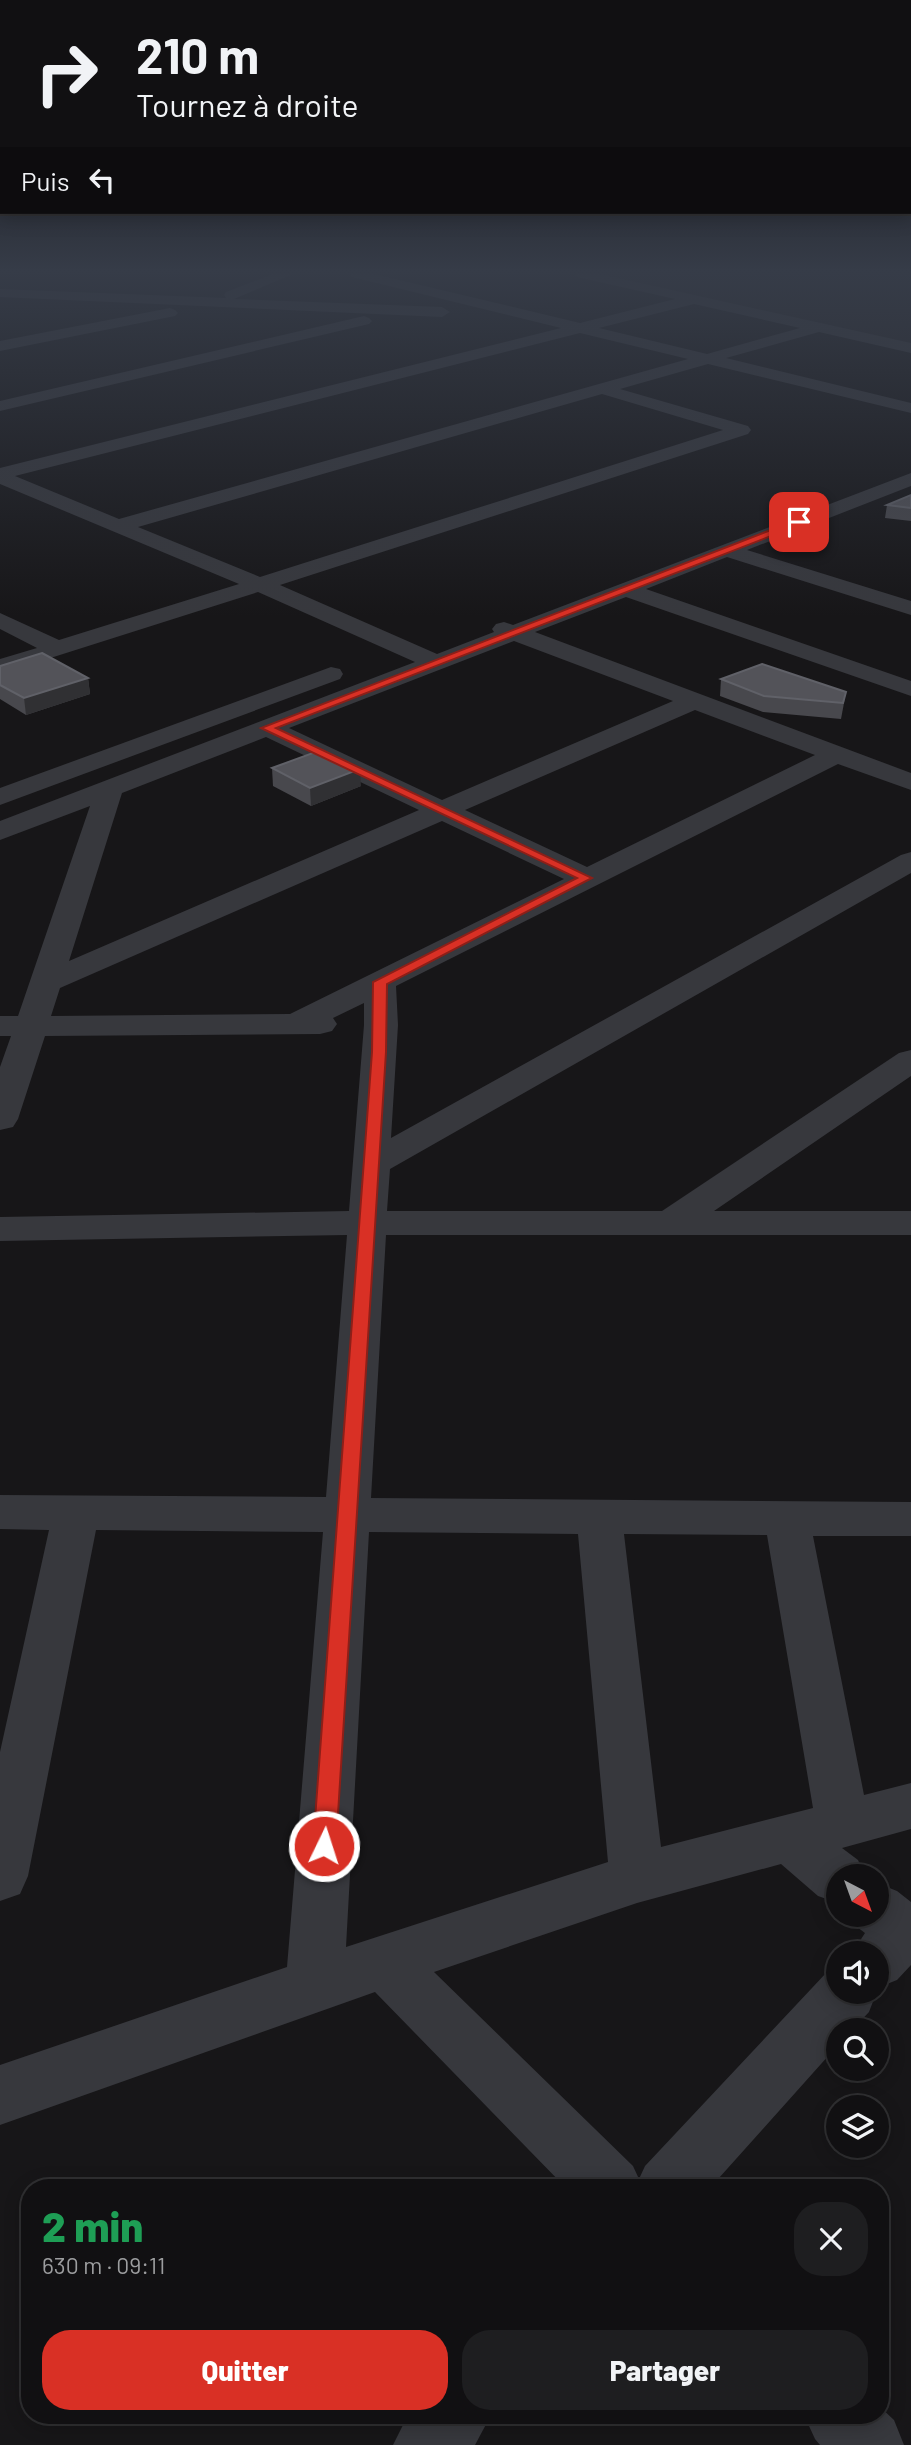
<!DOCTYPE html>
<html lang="fr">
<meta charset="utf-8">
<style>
body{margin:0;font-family:Barlow,sans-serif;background:#1e1e20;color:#f1f3f6;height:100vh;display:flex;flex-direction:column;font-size:26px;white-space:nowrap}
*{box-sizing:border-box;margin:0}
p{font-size:23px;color:#9c9d9f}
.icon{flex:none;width:38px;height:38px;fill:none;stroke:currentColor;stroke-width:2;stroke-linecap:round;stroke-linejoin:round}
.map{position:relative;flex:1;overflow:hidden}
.drawer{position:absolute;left:21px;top:2179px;width:868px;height:245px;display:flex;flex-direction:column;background:#111012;border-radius:28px;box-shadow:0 4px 18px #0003,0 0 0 2px #303032}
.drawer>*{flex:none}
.guide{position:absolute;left:0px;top:0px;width:912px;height:214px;box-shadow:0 4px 18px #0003,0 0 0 2px #303032;background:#111012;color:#f1f3f6;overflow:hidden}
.needle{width:46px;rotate:139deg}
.buttons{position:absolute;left:826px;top:1864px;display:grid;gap:14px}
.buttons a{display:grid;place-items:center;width:63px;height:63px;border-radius:50%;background:#111012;box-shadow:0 4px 18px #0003,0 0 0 2px #303032;font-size:35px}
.pin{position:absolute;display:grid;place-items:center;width:60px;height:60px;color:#fff;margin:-30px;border-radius:14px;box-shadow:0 4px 10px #0006}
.me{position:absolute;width:77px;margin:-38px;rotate:4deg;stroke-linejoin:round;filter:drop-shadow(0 0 5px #0008)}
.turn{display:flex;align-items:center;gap:24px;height:147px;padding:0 21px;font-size:32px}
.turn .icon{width:91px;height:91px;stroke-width:2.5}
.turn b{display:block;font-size:49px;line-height:60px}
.then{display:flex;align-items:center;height:66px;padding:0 21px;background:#0003;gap:14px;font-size:26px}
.round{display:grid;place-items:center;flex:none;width:74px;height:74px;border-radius:28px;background:#1e1e20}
.head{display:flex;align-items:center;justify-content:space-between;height:119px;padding:0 21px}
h1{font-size:42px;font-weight:800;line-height:52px;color:#1e9e55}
.button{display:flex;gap:14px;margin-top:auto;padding:14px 21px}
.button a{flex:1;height:80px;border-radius:28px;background:#d93025;color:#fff;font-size:28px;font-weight:800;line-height:80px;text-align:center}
.button a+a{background:#1e1e20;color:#f1f3f6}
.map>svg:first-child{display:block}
</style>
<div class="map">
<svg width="911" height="2445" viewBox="0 0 911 2445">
<rect width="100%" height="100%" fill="#171618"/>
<path fill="#232225" d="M588,274H911V347Z"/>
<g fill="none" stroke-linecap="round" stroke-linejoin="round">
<g fill="#37383d" fill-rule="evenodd">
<path d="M273,274H293L234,299L442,307L450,312L442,317L0,297V289L226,298L224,295L226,292Z"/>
<path d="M350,274H374L580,323L675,299L577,277L575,274H600L911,343V353L819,332L726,358L911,403V413L708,364L620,389L748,426L751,430L748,434L280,585L437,654L494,632L492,629L496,624L504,622L513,625L911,473V486L747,550L911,601V615L727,557L646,589L911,681V696L626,597L535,632L911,773V790L838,764L396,986L398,1025L391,1138L901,855L911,852V873L390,1169L387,1211H662L899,1053L911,1050V1076L714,1211H911V1235H386L371,1498L911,1502V1536H813L864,1795L911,1783V1829L842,1848L858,1860L865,1876H838V1903L818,1896L781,1864L637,1903L434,1972L633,2166L639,2179L645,2166L827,1972L838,1968V1992L877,1991L869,2012L852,2030H838V2045L710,2188H566L375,1992L0,2125V2065L287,1967L323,1532L96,1530L28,1876L20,1894L0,1901V1752L49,1530L0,1529V1495L326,1497L347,1235L0,1241V1217L349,1211L364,1025V1003L333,1018L337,1024L332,1031L320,1034L45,1036L18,1119L13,1127L0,1130V1067L11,1036H0V1016H18L90,806L0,840V821L415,662L258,592L0,674V659L37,648L0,629V613L59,640L239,584L0,484V468L561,328L352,277ZM694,304L800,328L707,354L599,328ZM580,333L688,359L119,519L15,476ZM602,394L723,430L260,577L138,527ZM514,641L673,701L442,800L289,728ZM695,710L815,755L587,867L465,810ZM266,737L419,810L69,961L122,793ZM442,821L564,879L290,1014L51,1016L60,988ZM369,1532L578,1534L608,1862L346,1947ZM624,1534L767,1535L813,1808L661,1847Z"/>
<path d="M170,308L175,310L178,313L175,316L0,351V341Z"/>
<path d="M364,316L369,318L372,321L369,324L0,411V401Z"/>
<path d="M331,667L340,669L343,674L340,679L0,805V788Z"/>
<path d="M877,1883L897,1891L911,1902V1965L897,1980L877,1988V1953H852L865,1933L857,1927L851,1914H877Z"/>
<path d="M880,2407L894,2420L904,2445H820L815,2439L804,2415H880Z"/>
<path d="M408,2415H491L475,2445H393Z"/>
</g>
</g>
<g fill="#48484d">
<path d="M911,495V521L885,518L887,505Z"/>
<path d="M0,666L88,678L90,694L26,715L0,699Z"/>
<path d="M721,679L846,692L841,719L763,712L720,696Z"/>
<path d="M272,768L361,786L311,806L273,786Z"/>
</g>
<g fill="#303033">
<path d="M88,678L90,694L26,715L24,698Z"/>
<path d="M360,769L361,786L311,806L310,788Z"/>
</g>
<g fill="#535359" stroke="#606168" stroke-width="2">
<path d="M911,495V508L887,505Z"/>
<path d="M42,653L88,678L24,698L0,685V666Z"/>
<path d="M762,664L846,692L843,703L764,696L721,679Z"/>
<path d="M321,750L360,769L310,788L272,768Z"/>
</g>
<linearGradient id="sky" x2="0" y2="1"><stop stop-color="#0d0c0d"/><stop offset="0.44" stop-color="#363c48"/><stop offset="1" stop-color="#363c48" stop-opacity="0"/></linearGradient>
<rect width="911" height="616" fill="url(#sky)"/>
<path fill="#d93025" stroke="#8d1f18" stroke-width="2" d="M799,519L802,524L276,728L592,878L387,984L386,1052L336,1846L332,1854L324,1856L316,1854L313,1846L372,1052L373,982L577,878L261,728Z"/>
</svg>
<div class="buttons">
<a><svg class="needle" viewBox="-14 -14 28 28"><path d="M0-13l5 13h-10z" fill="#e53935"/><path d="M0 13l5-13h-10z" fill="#9c9d9f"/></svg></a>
<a><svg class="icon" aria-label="sound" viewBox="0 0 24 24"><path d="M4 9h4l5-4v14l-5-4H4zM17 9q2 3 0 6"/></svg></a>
<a><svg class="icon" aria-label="search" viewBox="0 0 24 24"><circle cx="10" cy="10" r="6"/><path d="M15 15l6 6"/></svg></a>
<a><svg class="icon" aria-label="layers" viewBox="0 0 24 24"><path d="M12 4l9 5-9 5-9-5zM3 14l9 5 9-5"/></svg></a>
</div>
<div class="pin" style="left:799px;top:522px;background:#d93025"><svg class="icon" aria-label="arrive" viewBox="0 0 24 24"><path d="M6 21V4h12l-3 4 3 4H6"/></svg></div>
<svg class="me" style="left:324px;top:1846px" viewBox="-20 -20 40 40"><circle r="17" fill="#d93025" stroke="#fff" stroke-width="3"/><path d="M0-11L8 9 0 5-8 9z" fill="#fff"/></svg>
<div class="guide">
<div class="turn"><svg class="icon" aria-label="right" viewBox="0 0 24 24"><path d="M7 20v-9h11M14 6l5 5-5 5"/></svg><div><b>210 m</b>Tournez à droite</div></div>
<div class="then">Puis<svg class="icon" aria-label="left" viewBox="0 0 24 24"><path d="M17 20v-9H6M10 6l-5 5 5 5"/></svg></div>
</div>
<section class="drawer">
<div class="head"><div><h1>2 min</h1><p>630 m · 09:11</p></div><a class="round"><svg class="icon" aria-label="close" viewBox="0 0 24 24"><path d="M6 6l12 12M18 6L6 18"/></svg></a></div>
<div class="button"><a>Quitter</a><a>Partager</a></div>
</section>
</div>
